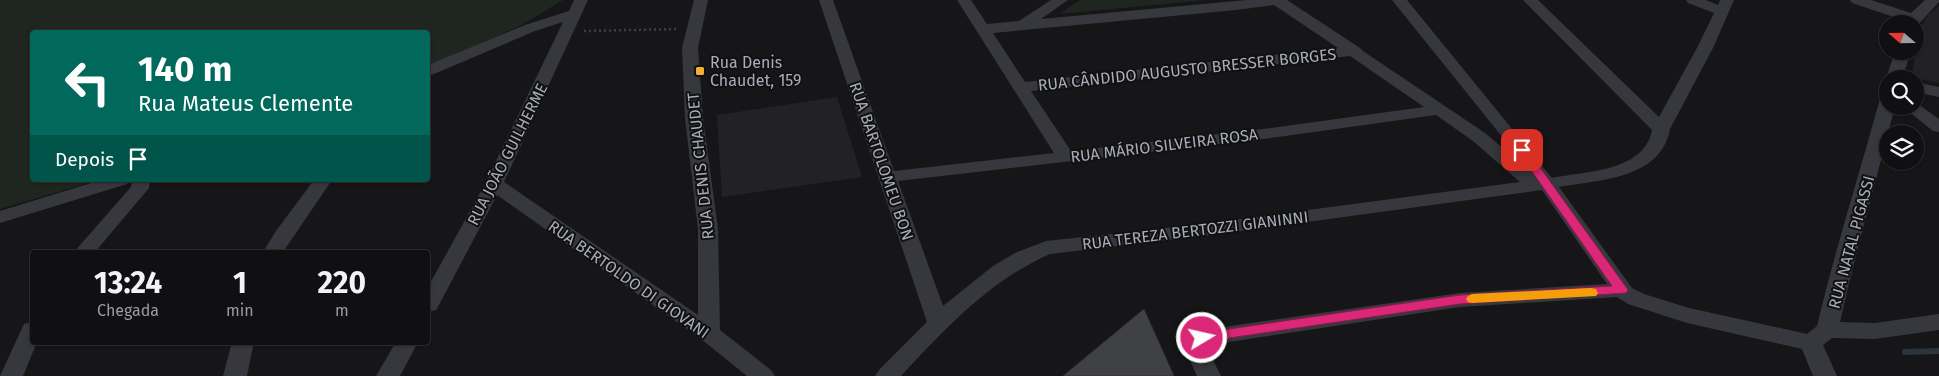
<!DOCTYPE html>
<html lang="pt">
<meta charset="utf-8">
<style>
body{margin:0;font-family:"Fira Sans",sans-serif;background:#19191b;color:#f1f3f6;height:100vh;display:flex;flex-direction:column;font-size:19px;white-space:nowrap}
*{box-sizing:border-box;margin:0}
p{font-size:16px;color:#9c9d9f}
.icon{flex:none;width:28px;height:28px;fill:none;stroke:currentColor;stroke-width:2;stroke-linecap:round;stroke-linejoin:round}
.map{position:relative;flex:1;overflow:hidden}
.side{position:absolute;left:30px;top:250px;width:400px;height:95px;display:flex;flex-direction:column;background:#101012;border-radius:5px;box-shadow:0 1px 4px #0004,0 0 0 1px #303032}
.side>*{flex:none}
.banner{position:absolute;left:30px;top:30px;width:400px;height:152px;border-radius:5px;box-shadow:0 1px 4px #0004,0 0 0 1px #303032;background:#00695c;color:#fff;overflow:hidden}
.needle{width:32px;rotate:290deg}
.fabs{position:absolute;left:1879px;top:15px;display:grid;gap:10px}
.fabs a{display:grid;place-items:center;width:45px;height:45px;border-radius:50%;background:#101012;box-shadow:0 1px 4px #0004,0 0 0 1px #303032;font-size:25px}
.pin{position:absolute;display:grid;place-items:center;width:42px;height:42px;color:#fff;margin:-21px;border-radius:10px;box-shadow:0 2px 8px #0006}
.me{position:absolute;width:55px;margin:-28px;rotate:81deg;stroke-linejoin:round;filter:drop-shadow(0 0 4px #0008)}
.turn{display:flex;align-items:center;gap:18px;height:105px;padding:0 25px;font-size:22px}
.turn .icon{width:65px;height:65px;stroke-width:2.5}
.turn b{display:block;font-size:35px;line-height:42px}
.then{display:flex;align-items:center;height:48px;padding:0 25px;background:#0003;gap:10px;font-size:19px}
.eta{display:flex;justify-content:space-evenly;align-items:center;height:85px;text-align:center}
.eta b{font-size:30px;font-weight:700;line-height:35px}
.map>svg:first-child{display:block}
</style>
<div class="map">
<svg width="1939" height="376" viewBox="0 0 1939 376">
<rect width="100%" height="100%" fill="#161618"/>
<g fill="#222225">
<path d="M1939,6V83L1921,79L1912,73L1921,26L1928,15Z"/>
<path d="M837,97L862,177L722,197L717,115Z"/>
</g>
<g fill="#1e261f">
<path d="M0,0H563L520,26L428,68V32H32V180H98L0,209Z"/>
<path d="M1080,0H1207L1059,14Z"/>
</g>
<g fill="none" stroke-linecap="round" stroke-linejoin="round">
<path stroke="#2c353c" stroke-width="6" d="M1905,352L1939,351"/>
</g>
<path fill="#404145" stroke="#303034" d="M1144,309L1174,376H1063Z"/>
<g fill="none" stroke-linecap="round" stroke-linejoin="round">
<path stroke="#3d3f44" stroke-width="2.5" stroke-dasharray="2 3" stroke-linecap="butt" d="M584,31L678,29"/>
<g fill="#37383d" fill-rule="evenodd">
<path d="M574,0H588L504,182L698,315V229L685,118L682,48L694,0H708L698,48L703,118L718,229L720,330L771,370L775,376H747L701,339L497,195L439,305L436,310L428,312V287L485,184L563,22L535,31L434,74L428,76V65L525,25L569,11Z"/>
<path d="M819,0H833L894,171L1054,153L957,0H971L987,24L1019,21L1051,0H1068L1041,19L1247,0H1287L1360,48L1363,51L1485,133L1528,169L1392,0H1407L1552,178C1586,171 1644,172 1652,130L1523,0H1538L1659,117L1698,46L1714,13L1688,3L1686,0H1706L1718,5L1720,0H1734L1714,46L1670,129C1661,179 1599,180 1559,187L1632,288L1644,294L1689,308L1807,334L1817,326C1835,250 1859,175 1880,99L1882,95L1888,94V106H1895C1877,178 1856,250 1840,322L1875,323L1939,314V330L1875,339L1832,338L1823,345L1837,376H1813L1802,349L1687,323L1628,304L1617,297L1460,307L1209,345L1207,348L1221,376H1197L1184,347L1194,332L1202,330L1460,293L1607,284L1542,190L1203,236L1050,254C989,281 946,328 901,376H875L879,370L927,322ZM1274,5L1338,48L1025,82L993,33L1236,10ZM1350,56L1424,107L1271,128L1071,151L1031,91ZM1436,115L1473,141L1520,182L1203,224L1046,241L1015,253L993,266L943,306L898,181L1271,138Z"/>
<path d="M1850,0H1871L1911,13L1925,0H1939V2L1915,28V24H1905L1906,21L1852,3Z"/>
<path d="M1895,51H1911L1902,79H1888V81L1886,79Z"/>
<path d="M1915,82L1939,87V97L1915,92Z"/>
<path d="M1915,102L1939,119V132L1933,131L1902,106H1915Z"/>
<path d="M101,180H129L127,184L0,223V211Z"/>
<path d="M132,180H150L149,188L95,252H74L131,187Z"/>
<path d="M314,180H332L283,252H263L276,231Z"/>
<path d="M32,322V342H37L23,376H0L24,324Z"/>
<path d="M232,342H254L247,376H223Z"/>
<path d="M396,342H418L400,376H376Z"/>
</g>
</g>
<path fill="#db2777" stroke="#8e194d" d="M1522,147L1526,148L1626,287L1628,290L1626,293L1460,304L1202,342L1197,341L1195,338L1197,334L1202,333L1460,295L1612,286L1517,150Z"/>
<path fill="#f59e0b" d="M1591,288L1596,289L1598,293L1596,296L1472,303L1468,302L1466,299L1468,296L1472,294Z"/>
<rect fill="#f2b134" stroke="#111113" stroke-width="2" x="695" y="66" width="10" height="10" rx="2.5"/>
<g text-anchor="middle" stroke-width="4" stroke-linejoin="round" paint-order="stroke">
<g font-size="16" fill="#a8adb8" stroke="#111113" text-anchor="start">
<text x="710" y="68">Rua Denis<tspan x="710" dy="18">Chaudet, 159</tspan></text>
</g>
<g font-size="16" fill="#a8adb8" stroke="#111113">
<text transform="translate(1187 69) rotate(-6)" y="6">RUA CÂNDIDO AUGUSTO BRESSER BORGES</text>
<text transform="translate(1164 145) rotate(-7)" y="6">RUA MÁRIO SILVEIRA ROSA</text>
<text transform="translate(507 154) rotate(-63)" y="6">RUA JOÃO GUILHERME</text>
<text transform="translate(882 161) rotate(71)" y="6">RUA BARTOLOMEU BON</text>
<text transform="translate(700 166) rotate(-96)" y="6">RUA DENIS CHAUDET</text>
<text transform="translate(1195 230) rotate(-7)" y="6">RUA TEREZA BERTOZZI GIANINNI</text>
<text transform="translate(1851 242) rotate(-75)" y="6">RUA NATAL PIGASSI</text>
<text transform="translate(629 279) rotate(35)" y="6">RUA BERTOLDO DI GIOVANI</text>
</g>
</g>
</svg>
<div class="fabs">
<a><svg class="needle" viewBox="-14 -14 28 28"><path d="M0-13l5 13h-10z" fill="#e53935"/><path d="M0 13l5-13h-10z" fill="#9c9d9f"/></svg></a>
<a><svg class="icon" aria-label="search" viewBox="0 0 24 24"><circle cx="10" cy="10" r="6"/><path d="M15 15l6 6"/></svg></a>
<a><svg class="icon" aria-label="layers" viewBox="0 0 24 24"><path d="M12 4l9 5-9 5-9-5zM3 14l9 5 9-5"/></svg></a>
</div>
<div class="pin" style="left:1522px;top:150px;background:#d93025"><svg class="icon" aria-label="arrive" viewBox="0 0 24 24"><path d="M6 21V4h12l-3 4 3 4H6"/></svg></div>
<svg class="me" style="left:1202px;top:338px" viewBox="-20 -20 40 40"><circle r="17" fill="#db2777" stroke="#fff" stroke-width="3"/><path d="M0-11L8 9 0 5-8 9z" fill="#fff"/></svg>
<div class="banner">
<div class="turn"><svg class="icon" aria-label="left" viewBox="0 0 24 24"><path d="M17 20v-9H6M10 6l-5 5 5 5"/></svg><div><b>140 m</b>Rua Mateus Clemente</div></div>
<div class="then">Depois<svg class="icon" aria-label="arrive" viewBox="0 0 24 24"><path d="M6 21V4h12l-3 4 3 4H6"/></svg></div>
</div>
<section class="side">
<div class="eta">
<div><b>13:24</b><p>Chegada</p></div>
<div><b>1</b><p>min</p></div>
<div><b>220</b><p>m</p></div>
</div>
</section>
</div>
